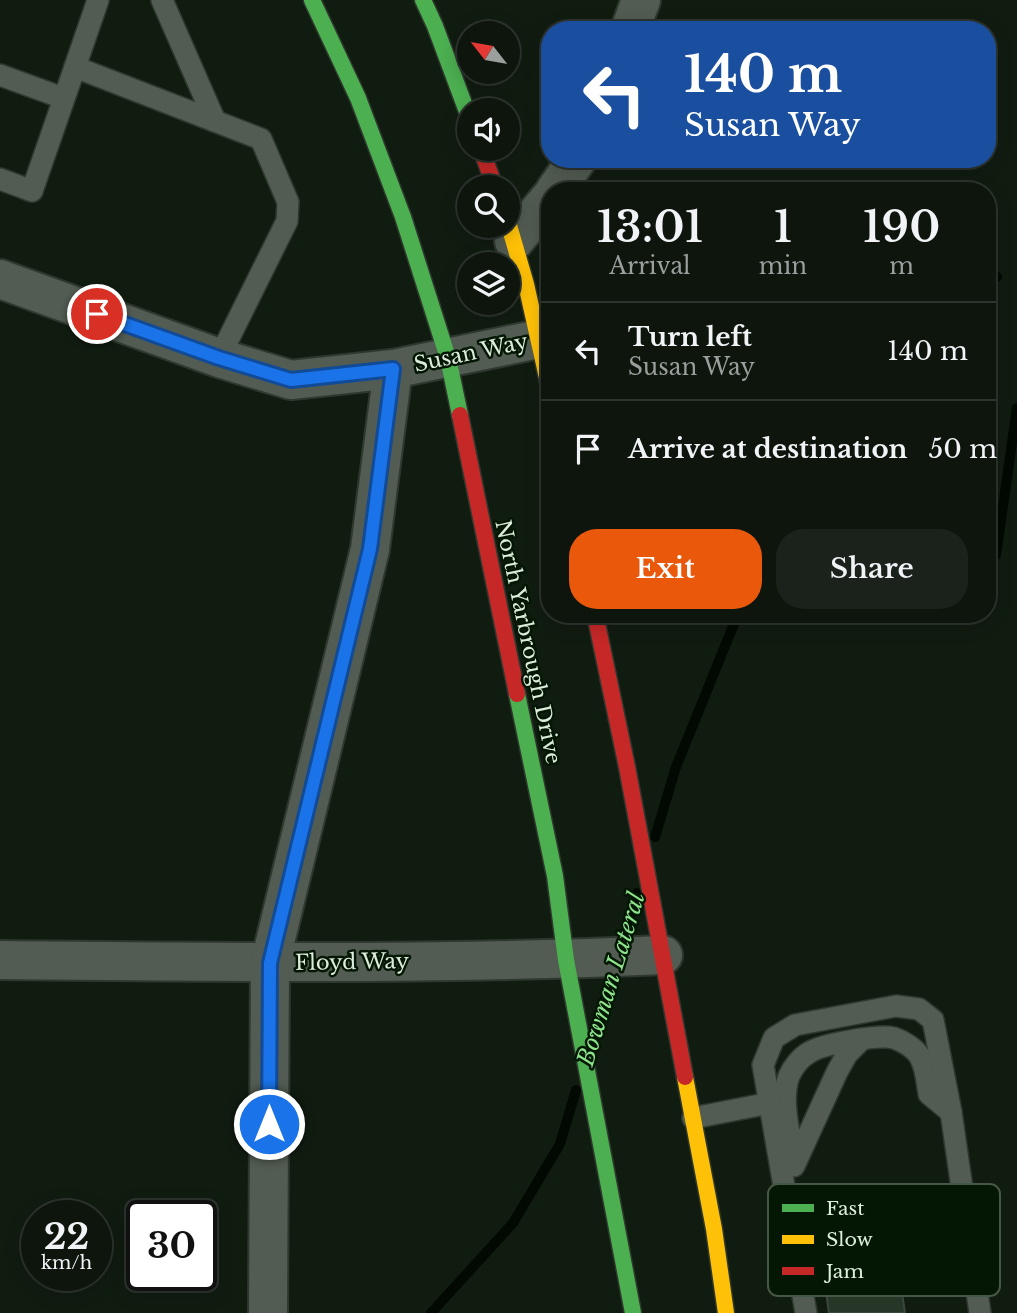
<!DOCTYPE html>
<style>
body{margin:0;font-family:"Libre Baskerville",serif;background:#1b221b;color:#f1f3f6;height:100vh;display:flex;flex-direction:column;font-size:26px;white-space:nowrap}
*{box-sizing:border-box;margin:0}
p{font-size:23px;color:#9a9f9d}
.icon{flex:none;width:38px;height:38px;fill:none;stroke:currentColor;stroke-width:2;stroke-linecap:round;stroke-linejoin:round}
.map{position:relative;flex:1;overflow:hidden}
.side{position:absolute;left:541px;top:182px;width:455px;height:441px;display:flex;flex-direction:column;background:#0d150d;border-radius:28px;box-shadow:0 4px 18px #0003,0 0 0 2px #2d342e}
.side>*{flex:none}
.guide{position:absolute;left:541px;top:21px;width:455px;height:147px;border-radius:28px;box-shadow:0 4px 18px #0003,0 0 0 2px #2d342e;background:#1a4fa0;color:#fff;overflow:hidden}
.needle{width:46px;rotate:301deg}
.controls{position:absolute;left:457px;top:21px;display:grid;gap:14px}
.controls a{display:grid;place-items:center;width:63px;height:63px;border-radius:50%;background:#0d150d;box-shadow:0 4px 18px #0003,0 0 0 2px #2d342e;font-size:35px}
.speed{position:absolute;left:21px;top:1200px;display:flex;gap:14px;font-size:35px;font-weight:700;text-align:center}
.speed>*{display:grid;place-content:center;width:91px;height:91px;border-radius:50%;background:#0d150d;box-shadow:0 4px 18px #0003,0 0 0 2px #2d342e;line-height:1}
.speed small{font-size:18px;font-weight:400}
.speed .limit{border:4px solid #111;border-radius:10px;background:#fff;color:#111}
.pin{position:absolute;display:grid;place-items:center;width:60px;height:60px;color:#fff;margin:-30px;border:4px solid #fff;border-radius:50%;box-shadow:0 2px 7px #0007}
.me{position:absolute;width:77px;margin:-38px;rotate:0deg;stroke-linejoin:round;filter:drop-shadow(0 0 5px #0008)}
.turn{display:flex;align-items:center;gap:24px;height:147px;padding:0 28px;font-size:32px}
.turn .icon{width:91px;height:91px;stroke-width:2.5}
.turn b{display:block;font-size:49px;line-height:60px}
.eta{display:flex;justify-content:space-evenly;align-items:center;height:119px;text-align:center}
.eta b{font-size:42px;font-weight:600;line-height:49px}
.button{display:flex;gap:14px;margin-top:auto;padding:14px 28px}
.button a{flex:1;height:80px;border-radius:28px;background:#ea580c;color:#fff;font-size:28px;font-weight:600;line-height:80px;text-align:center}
.button a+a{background:#1b221b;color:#f1f3f6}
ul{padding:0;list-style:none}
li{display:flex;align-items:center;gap:21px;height:98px;padding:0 28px;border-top:2px solid #2d342e}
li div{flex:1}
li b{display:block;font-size:26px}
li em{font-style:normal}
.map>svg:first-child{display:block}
</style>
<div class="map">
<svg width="1017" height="1313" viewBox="0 0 1017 1313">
<rect width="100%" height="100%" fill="#111c11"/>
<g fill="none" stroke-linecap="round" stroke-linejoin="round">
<g stroke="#020902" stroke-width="10">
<path d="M987,284L997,277"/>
<path d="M996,555L1017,408"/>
<path d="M655,837L676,767L738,614"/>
<path d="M594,1035L637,893"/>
<path d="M431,1313L513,1223L560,1144L576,1090"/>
</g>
</g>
<path fill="#263627" stroke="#3c473c" stroke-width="2" d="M893,1231L905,1313H829L819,1242Z"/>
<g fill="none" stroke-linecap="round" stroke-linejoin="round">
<defs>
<g id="lane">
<path d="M162,0L215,121"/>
<path d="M75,67L98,0"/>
<path d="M0,75L63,98"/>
<path d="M0,179L32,191L75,67L261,139L288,202L287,221L219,358"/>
<path d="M693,1118L770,1103"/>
<path d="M791,1146C788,1124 781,1098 789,1076C793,1067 801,1057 810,1052C823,1044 879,1034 894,1038C903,1041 916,1049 920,1057C926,1067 927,1082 929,1094L951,1112"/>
<path d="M794,1166L837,1072L847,1054L861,1040"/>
<path d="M806,1313L763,1065L774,1038L795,1025L896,1006L919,1009L933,1020L951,1112L980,1313"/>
</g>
<g id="street">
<path d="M630,30L641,0"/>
<path d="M555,191L577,159"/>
<path d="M514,241L550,198"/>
<path d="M0,279L219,358L291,380L393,369L539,339"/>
<path d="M0,960C221,962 442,965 663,955"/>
<path d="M268,1313L270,963L370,549L393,369"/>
</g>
<g id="fast">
<path d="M312,0L358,98L403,217L448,358L460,415"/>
<path d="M423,0L435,26L469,117"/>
<path d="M517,694L555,876L566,960L633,1313"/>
</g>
<g id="slow">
<path d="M508,222L526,284L550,391"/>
<path d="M685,1077L714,1229L726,1313"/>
</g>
<g id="jam">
<path d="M481,149L495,187"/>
<path d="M460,415L517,694"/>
<path d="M595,614L627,767L685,1077"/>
</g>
</defs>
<use href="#lane" stroke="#2f382f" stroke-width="24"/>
<use href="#street" stroke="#2f382f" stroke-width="42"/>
<use href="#fast" stroke="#2f382f" stroke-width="19"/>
<use href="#slow" stroke="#2f382f" stroke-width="19"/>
<use href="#jam" stroke="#2f382f" stroke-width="19"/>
<use href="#lane" stroke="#525c52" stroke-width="21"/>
<use href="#street" stroke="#525c52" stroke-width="38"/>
<use href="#fast" stroke="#4caf50" stroke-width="16"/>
<use href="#slow" stroke="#ffc107" stroke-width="16"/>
<use href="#jam" stroke="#c62828" stroke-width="16"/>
</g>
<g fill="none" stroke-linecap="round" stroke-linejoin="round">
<defs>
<path id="route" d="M97,314L219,358L291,380L393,369L370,549L270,963L269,1124"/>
</defs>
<use href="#route" stroke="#114b97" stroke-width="18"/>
<use href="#route" stroke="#1a73e8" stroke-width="12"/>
</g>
<g text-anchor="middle" stroke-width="5" stroke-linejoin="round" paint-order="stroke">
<g font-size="21" fill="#deecdd" stroke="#041704">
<text transform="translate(471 353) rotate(-12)" y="7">Susan Way</text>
<text transform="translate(528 642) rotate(78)" y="7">North Yarbrough Drive</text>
<text transform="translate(352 962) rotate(-1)" y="7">Floyd Way</text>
</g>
<g font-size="23" font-style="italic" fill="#8ee48c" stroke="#041704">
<text transform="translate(611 979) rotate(-73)" y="8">Bowman Lateral</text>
</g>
</g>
<rect x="768" y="1184" width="232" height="112" rx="10" fill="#041704" stroke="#455745" stroke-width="2"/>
<rect x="782" y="1204" width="32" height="8" fill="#4caf50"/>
<rect x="782" y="1235" width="32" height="9" fill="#ffc107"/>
<rect x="782" y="1267" width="32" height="8" fill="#c62828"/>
<g font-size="19" fill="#deecdd">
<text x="826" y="1215">Fast</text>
<text x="826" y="1246">Slow</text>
<text x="826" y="1278">Jam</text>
</g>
</svg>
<div class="controls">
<a><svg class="needle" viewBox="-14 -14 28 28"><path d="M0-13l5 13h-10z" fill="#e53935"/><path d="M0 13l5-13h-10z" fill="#9a9f9d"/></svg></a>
<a><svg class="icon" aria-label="sound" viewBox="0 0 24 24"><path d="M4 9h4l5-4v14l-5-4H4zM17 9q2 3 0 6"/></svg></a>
<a><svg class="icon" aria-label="search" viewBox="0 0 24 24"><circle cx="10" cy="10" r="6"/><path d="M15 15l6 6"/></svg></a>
<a><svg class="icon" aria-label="layers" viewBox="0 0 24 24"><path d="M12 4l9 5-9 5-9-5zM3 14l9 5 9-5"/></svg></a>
</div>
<div class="speed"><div>22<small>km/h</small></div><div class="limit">30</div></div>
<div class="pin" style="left:97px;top:314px;background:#d93025"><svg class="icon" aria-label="arrive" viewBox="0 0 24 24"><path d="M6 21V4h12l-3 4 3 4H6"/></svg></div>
<svg class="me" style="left:269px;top:1124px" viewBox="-20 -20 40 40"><circle r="17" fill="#1a73e8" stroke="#fff" stroke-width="3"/><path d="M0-11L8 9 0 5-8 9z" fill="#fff"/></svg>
<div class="guide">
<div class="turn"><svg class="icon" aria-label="left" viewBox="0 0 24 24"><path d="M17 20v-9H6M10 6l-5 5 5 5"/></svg><div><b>140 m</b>Susan Way</div></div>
</div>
<section class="side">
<div class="eta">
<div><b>13:01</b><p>Arrival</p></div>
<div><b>1</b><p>min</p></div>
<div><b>190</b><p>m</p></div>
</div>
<ul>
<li><svg class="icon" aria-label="left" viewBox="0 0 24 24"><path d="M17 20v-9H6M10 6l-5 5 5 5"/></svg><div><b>Turn left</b><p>Susan Way</p></div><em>140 m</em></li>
<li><svg class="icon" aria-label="arrive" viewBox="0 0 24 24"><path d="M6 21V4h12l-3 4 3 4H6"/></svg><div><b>Arrive at destination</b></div><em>50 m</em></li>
</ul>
<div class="button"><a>Exit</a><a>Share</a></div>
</section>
</div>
